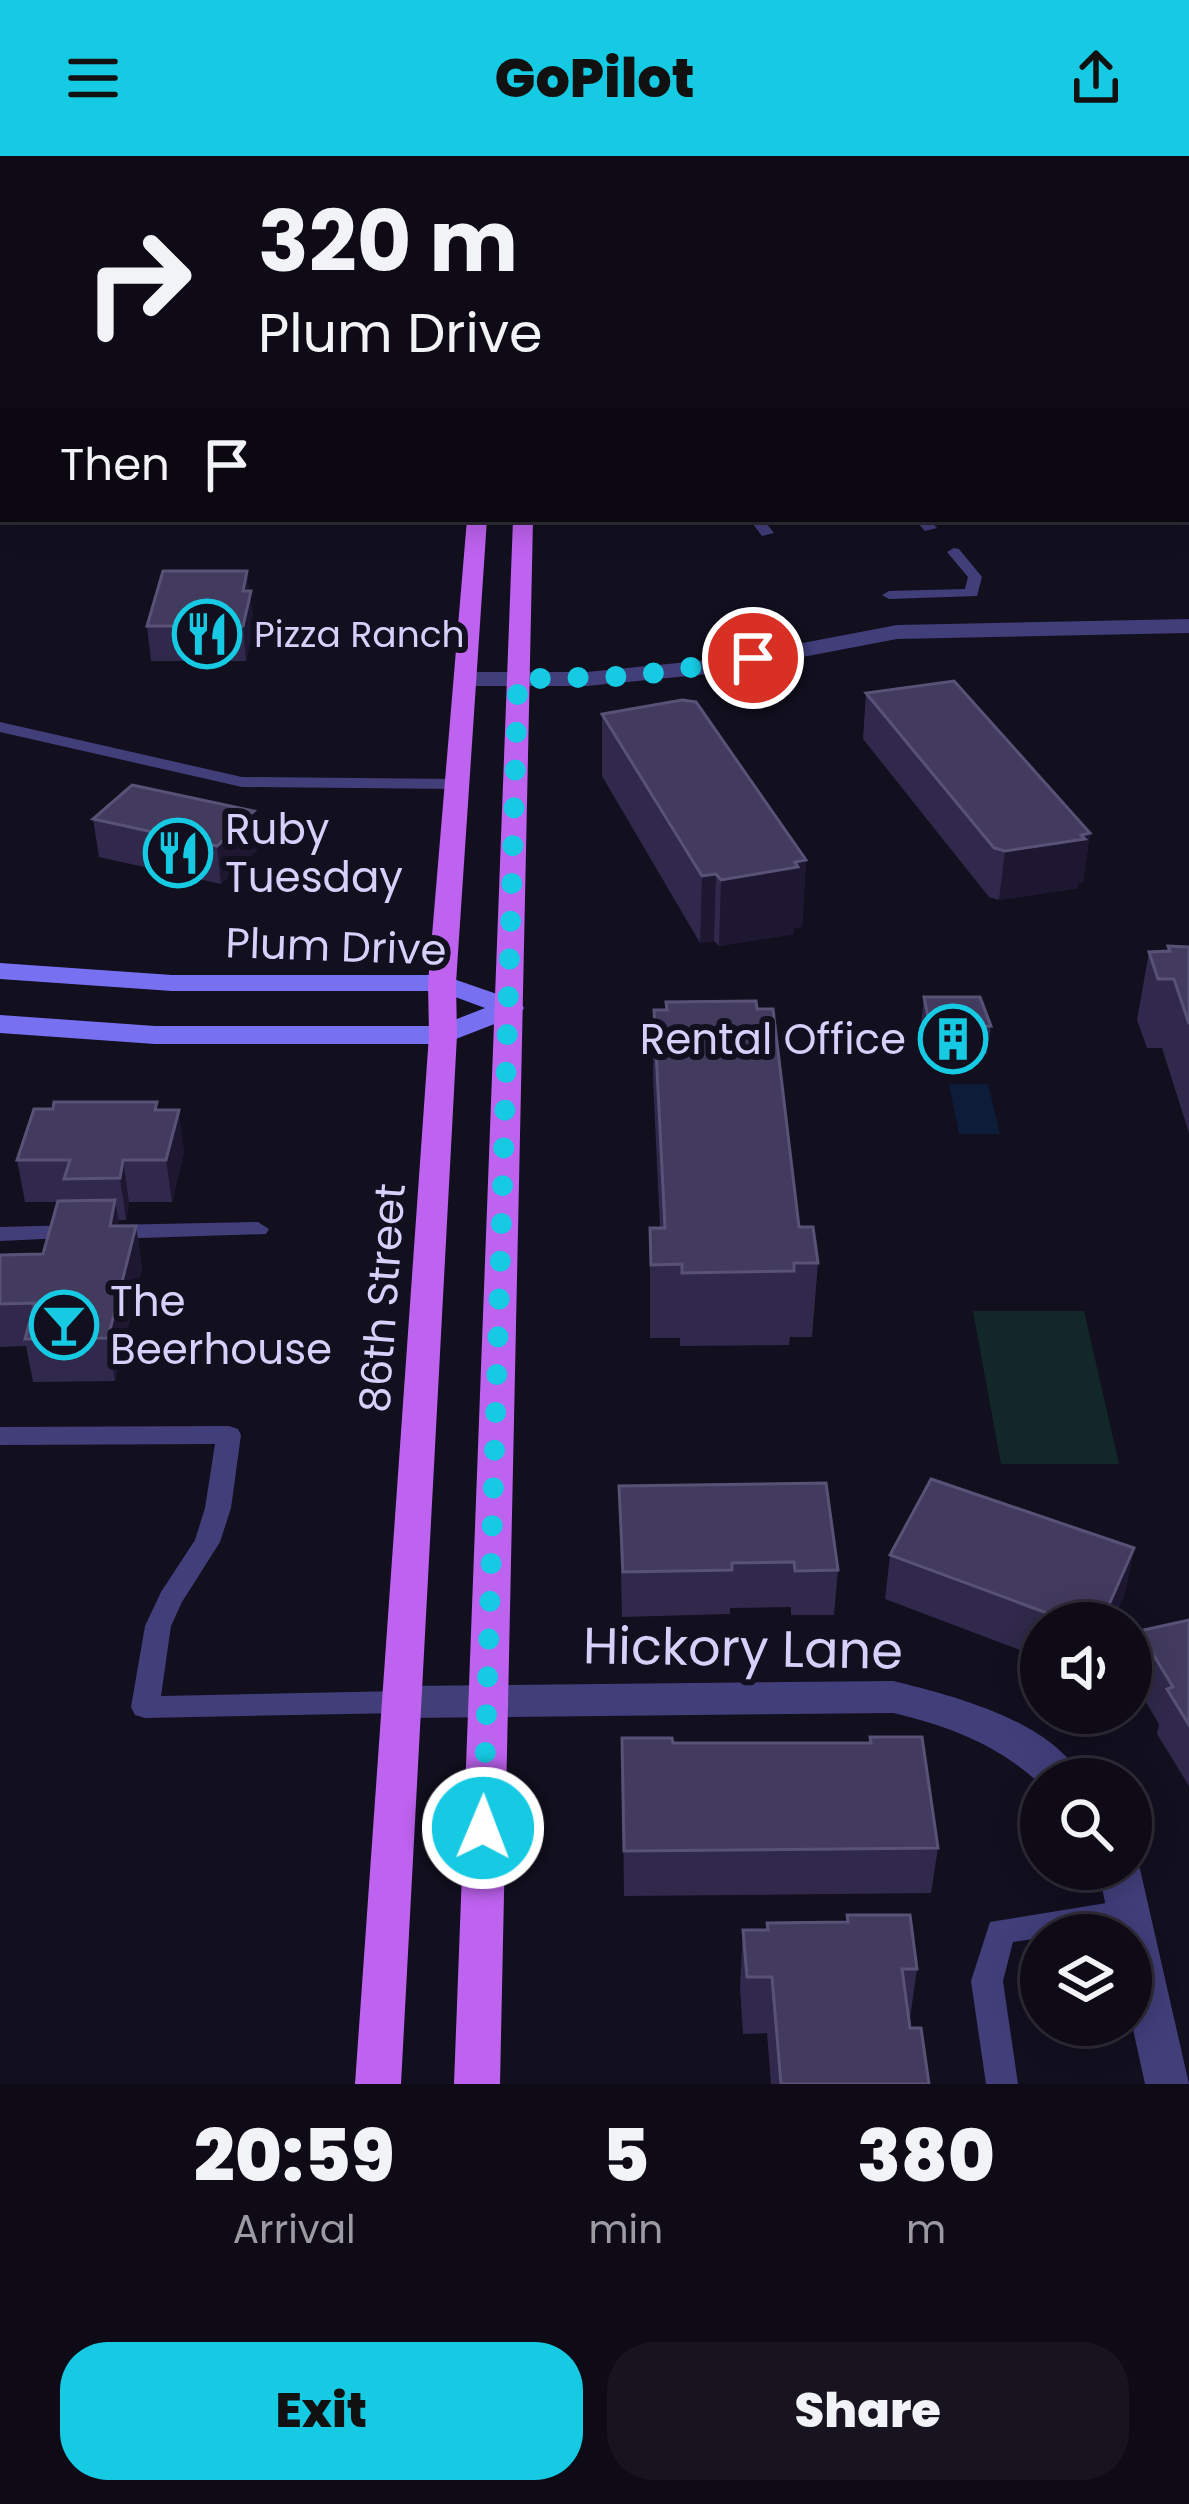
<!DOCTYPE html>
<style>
body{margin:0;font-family:Poppins,sans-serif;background:#171420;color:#f1f3f6;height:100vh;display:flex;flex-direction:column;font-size:45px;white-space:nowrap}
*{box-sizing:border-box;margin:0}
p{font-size:39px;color:#9b9ba1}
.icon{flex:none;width:66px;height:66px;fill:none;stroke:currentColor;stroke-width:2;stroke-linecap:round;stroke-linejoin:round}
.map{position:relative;height:1928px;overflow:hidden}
.sheet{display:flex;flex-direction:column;background:#0e0b17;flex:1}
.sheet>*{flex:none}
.top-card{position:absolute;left:0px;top:0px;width:1191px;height:366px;box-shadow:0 6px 30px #0003,0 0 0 3px #2e2b36;background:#0e0b17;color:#f1f3f6;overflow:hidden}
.fabs{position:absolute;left:1020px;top:1446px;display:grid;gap:24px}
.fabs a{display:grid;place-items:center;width:132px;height:132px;border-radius:50%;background:#0e0b17;box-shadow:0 6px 30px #0003,0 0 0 3px #2e2b36;font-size:60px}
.pin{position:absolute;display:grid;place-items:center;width:102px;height:102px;color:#fff;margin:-51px;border:6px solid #fff;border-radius:50%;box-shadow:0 3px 12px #0007}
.me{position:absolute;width:132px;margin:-66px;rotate:1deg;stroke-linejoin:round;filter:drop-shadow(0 0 9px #0008)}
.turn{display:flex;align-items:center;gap:42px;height:252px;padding:0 60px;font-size:54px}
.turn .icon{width:156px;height:156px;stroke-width:2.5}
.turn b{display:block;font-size:84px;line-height:102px}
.then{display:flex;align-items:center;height:114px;padding:0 60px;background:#0003;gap:24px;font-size:45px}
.eta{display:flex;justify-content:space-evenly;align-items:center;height:204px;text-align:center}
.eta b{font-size:72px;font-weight:800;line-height:84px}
.primary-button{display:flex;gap:24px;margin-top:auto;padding:24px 60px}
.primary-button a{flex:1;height:138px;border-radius:48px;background:#15cae2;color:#111;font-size:48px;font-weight:800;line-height:138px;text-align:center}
.primary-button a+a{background:#171420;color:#f1f3f6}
header{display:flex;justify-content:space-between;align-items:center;height:156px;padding:0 60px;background:#15cae2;color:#111;font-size:54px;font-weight:800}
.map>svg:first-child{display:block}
</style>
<header><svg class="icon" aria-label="menu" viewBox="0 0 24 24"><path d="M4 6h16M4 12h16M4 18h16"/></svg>GoPilot<svg class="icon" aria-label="share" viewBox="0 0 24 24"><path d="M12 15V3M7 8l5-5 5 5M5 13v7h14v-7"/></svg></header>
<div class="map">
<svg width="1189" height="1928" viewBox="0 0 1189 1928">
<rect width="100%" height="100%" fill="#120f1f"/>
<path fill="#122828" d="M973,1155H1084L1119,1308H1001Z"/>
<path fill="#0d1c39" d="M949,928H988L1000,978H959Z"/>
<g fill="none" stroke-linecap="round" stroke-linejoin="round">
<g fill="#413e7a" fill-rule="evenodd">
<path d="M749,363H763L774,377L762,380Z"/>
<path d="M914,363H929L937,372L925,375Z"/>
<path d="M954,392L959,393L982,421L977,440L889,443L882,439L889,435L965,433L968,421L947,396Z"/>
<path d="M0,566L242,621L458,623L467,628L458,633L242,631L0,576Z"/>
<path d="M258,1066L269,1073L266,1078L109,1083L98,1076L109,1069Z"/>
<path d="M77,1069L85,1071L88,1076L85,1081L0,1085V1071Z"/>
<path d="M229,1270L238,1273L241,1279L231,1352L220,1386L182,1446L171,1470L161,1540L401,1535L411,1538L415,1546L411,1554L401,1557L145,1562L135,1559L131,1551L145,1470L161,1436L195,1384L205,1352L215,1288L0,1289V1271Z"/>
<path d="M1131,1743L1142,1747L1146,1756L1142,1765L1064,1779H1041V1782L1013,1786L1003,1825L1018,1928H986L971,1825L990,1766Z"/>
</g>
<g fill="#413e7a" fill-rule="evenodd">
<path d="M1189,463V477L897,483L718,517L587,530H466L455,523L466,516H587L718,503L897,469Z"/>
<path d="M893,1525C951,1539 1053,1565 1082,1623H1041V1629C999,1589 949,1570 893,1557L401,1562L387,1557L381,1546L387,1535L401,1530Z"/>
<path d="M1131,1699L1140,1713L1189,1928H1145L1131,1864V1779H1112L1098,1713H1131Z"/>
</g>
<path fill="#7771f2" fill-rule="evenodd" d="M0,807L172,819H442L520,846L524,852L520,858L443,888H155L0,877V859L155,870H439L485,852L439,835H172L0,823Z"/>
<g fill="#be62f0" fill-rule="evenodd">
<rect x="487" y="0" width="14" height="3"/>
<path d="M523,0H537L522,3Z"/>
<path d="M467,363H487L456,827L457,879L401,1928H355L429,879L428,827Z"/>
<path d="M513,363H533L500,1928H454Z"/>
</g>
<g fill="#ef579d" fill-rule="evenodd">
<path d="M875,0H898L900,3H877Z"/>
<rect x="0" y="35" width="3" height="10"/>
<rect x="1188" y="97" width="1" height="12"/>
<rect x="0" y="142" width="3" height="12"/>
<path d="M0,197H3L0,210Z"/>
<rect x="1188" y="215" width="1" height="12"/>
<path d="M0,289L3,290V304L0,303Z"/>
<path d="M0,353L3,363L11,365L0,367Z"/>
</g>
</g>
<g fill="#30294b">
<path d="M249,435L254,469L246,505H151L147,470Z"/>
<path d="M866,537L1090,677L1083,726L1078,727V732L999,744L989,741L863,583Z"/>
<path d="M602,558L806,704L802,771L794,772V778L719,790L714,785L700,787L602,620Z"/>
<path d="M254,655L258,693L221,728L99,701L93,663Z"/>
<path d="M1168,790L1189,791V977L1162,892H1147L1137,864L1149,796L1167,795Z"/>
<path d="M924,841L991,870L987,898L927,899L921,869Z"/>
<path d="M666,846L799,1071L818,1107L812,1181H790L789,1189L680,1190V1182H650V1072H660L653,923L654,854H666Z"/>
<path d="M158,954L184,995L172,1046H129L126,1064H118L119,1070H136L142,1112L115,1225L33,1226L26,1190L0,1191V1099L43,1098L57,1046H25L17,1004Z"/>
<path d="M619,1330L838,1414L834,1459H791V1451L730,1452V1458L622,1461Z"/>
<path d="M1134,1392L1125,1437L1112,1467H1041V1502L885,1443L890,1399Z"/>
<path d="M1189,1464V1630L1157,1578L1159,1568L1131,1521L1139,1475Z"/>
<path d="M870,1581L938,1692L931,1737L624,1740L622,1582L673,1587H869Z"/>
<path d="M847,1759L917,1813L909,1869L929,1928H771L767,1877L743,1878L740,1831L743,1774H767V1767L847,1766Z"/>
</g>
<g fill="#1d1732">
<path d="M247,415L254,469L246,505L243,470V435Z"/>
<path d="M254,655L258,693L221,728L217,690Z"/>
<path d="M1090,677L1083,726L1078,727V732L999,744L1005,695Z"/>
<path d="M806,704L802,771L794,772V778L719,790L721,724Z"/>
<path d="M716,718L714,785L700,787L702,720Z"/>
<path d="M179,954L184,995L172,1046L166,1004Z"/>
<path d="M123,1004L129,1046L126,1064L120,1022Z"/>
<path d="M115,1044L122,1086L110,1070Z"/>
<path d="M136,1070L142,1112L115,1225L108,1182Z"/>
<path d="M1134,1392L1125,1437L1112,1467H1101Z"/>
</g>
<g fill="#423b5e" stroke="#595277" stroke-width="3">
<path d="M163,415H247L243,435H251L243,470H147Z"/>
<path d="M954,525L1090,677L1081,679L1085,683L1005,695L994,692L866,537Z"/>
<path d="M682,544L696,546L806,704L795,706L798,711L721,724L716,718L702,720L602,558Z"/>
<path d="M132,629L254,655L217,690L93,663Z"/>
<path d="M1168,790L1189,791V868L1174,823H1158L1149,796L1170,795Z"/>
<path d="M924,841H980L991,870L930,871Z"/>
<path d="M756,845L757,853H773L799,1071H813L818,1107H794V1115L682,1117V1108L651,1109L650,1072H665L654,854H667L666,846Z"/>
<path d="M54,946H157L155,954H179L166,1004H123L120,1022L64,1023L70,1004H17L34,953H53Z"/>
<path d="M115,1044L110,1070H136L108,1182L25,1183L35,1147L0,1148V1099L43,1098L58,1045Z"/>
<path d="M931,1323L1134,1392L1101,1467L1069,1457L1066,1464L890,1399Z"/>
<path d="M826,1327L838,1414L795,1415L794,1406L732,1407V1414L623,1416L619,1330Z"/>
<path d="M1189,1464V1569L1167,1533L1173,1531L1139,1475Z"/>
<path d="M870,1581H922L938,1692L624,1695L622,1582H672L673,1587H871Z"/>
<path d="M847,1759H910L917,1813H902L910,1872H921L929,1928H781L772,1821H747L743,1774H768L767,1767L848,1766Z"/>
</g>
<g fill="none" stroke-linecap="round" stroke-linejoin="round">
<path stroke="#15cae2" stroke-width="21" stroke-dasharray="0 37.8" d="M483,1672L518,523L634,520L753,502"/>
</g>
<defs>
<symbol id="restaurant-ring" viewBox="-11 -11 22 22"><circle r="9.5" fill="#120f1f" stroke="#15cae2" stroke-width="1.5"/><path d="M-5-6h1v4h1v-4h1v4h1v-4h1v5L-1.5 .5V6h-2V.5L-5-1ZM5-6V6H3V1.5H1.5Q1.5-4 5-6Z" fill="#15cae2"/></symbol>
<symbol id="building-ring" viewBox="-11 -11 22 22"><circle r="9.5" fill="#120f1f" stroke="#15cae2" stroke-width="1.5"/><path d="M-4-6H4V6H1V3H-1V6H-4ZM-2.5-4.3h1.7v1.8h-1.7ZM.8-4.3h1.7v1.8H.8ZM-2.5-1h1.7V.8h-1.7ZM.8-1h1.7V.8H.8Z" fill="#15cae2"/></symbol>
<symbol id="bar-ring" viewBox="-11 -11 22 22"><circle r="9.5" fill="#120f1f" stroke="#15cae2" stroke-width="1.5"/><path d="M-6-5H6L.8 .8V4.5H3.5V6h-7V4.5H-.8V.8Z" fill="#15cae2"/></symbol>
</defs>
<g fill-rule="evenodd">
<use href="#restaurant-ring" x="169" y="440" width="76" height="76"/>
<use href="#restaurant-ring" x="140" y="659" width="76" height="76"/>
<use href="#building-ring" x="915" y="845" width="76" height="76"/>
<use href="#bar-ring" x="26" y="1131" width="76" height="76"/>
</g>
<g text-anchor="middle" stroke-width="12" stroke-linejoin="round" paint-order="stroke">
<g font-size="36" fill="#d6d1fb" stroke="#120f1f" text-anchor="start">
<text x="254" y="491">Pizza Ranch</text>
</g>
<g font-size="42" fill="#d6d1fb" stroke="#120f1f" text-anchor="start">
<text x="225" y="688">Ruby<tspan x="225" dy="48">Tuesday</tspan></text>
<text x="906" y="898" text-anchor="end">Rental Office</text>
<text x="110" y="1160">The<tspan x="110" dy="48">Beerhouse</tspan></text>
</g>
<g font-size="42" fill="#d6d1fb" stroke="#120f1f">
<text transform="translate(336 790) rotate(2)" y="15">Plum Drive</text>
<text transform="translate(382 1142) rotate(-86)" y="15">86th Street</text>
</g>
<g font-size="51" fill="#d6d1fb" stroke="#120f1f">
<text transform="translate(743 1492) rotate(1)" y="18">Hickory Lane</text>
</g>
</g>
</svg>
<div class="fabs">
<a><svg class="icon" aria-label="sound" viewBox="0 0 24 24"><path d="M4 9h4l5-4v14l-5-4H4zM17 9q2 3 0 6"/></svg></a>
<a><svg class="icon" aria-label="search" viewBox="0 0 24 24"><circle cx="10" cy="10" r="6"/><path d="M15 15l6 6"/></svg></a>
<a><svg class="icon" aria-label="layers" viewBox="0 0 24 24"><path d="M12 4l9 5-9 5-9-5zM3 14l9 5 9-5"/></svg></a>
</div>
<div class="pin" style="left:753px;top:502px;background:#d93025"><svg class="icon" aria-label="arrive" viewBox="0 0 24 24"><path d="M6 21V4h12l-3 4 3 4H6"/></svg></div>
<svg class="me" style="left:483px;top:1672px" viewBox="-20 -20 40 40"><circle r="17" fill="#15cae2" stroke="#fff" stroke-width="3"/><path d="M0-11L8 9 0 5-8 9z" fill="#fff"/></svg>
<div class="top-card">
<div class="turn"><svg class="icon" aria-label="right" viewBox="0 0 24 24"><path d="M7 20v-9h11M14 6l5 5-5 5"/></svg><div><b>320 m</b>Plum Drive</div></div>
<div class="then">Then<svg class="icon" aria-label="arrive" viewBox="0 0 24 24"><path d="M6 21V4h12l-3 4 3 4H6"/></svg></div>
</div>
</div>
<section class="sheet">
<div class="eta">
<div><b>20:59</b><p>Arrival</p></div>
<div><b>5</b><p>min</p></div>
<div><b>380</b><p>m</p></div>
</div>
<div class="primary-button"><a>Exit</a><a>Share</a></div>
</section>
